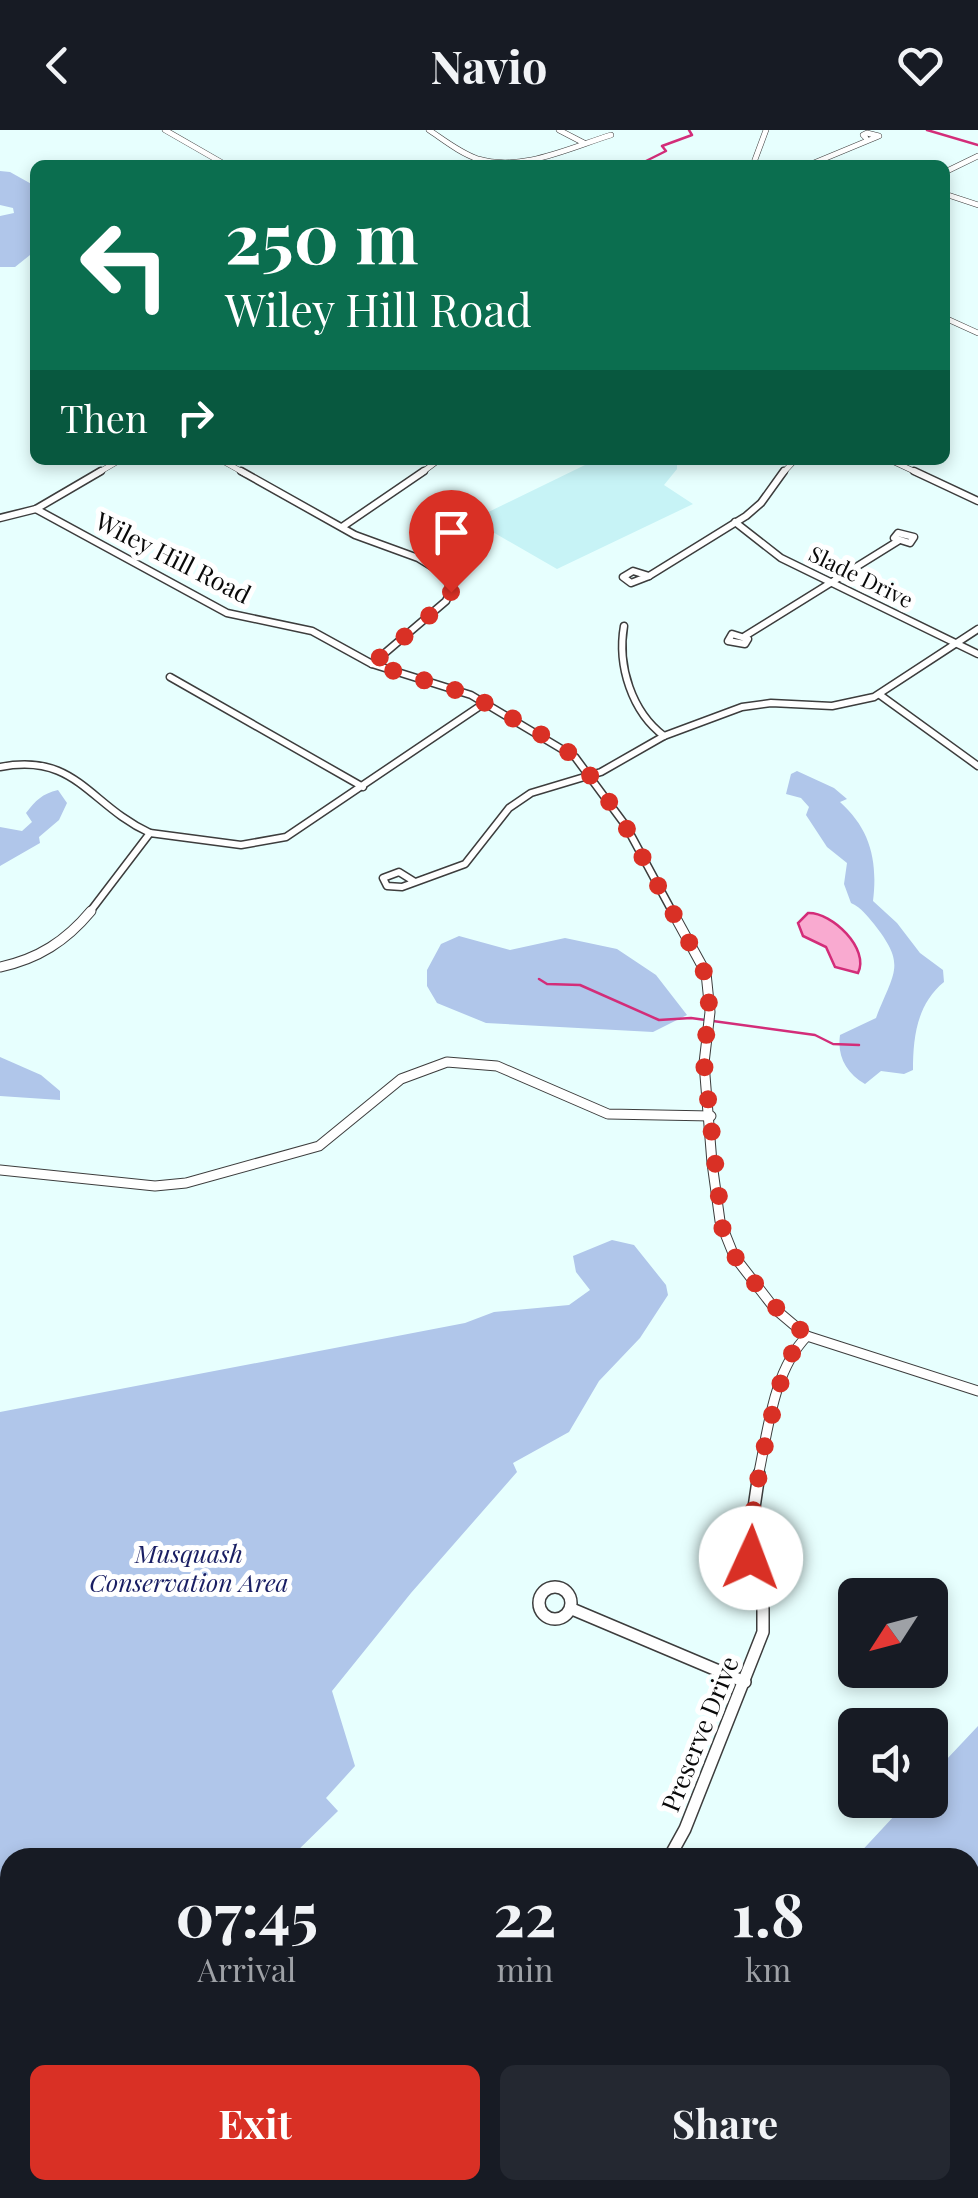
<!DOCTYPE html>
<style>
body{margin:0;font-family:"Playfair Display",serif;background:#242831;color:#f1f3f6;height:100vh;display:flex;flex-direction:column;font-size:38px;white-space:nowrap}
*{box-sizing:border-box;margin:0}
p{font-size:32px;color:#9ea1a6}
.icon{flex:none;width:55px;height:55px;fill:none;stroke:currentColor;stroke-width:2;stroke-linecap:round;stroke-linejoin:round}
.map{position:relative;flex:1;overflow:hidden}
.panel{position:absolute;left:0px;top:1718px;width:980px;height:352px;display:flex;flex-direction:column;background:#171b24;border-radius:30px 30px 0 0;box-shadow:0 5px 15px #0003}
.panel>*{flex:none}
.hud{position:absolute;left:30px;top:30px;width:920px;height:305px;border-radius:15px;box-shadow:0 5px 15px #0003;background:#0b6e4f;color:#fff;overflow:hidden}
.needle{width:65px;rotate:234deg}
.controls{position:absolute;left:838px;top:1448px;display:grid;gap:20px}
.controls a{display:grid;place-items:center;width:110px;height:110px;border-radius:15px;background:#171b24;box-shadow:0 5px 15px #0003;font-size:50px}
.pin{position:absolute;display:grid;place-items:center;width:85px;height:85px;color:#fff;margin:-102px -42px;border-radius:50% 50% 50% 0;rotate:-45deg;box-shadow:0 0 10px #0007}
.pin .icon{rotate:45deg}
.me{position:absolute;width:110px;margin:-55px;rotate:2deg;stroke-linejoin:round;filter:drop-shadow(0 0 8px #0008)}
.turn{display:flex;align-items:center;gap:35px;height:210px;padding:0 30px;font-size:45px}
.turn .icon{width:130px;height:130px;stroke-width:2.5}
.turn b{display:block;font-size:70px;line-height:85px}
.then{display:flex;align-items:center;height:95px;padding:0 30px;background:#0003;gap:20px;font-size:38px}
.eta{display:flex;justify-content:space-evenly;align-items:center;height:170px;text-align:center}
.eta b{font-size:60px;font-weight:700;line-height:70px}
.button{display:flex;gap:20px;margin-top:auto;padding:20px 30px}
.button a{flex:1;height:115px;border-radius:15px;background:#d93025;color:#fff;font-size:40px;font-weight:700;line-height:115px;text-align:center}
.button a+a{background:#242831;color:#f1f3f6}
header{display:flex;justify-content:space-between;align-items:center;height:130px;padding:0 30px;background:#171b24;font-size:45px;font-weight:700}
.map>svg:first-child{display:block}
</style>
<header><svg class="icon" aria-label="back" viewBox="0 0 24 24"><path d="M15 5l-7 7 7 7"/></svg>Navio<svg class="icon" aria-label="heart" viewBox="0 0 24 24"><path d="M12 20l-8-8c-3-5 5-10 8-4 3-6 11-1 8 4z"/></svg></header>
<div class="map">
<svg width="978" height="2068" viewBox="0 0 978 2068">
<rect width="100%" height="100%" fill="#e7fffe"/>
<path fill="#c7f3f6" d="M574,330H677V339L664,355L693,374L557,439L472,390L585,335Z"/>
<g fill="#b0c6ea">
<path d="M0,41L10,42L35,56V121L15,137H0V86L14,83L13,78L0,75Z"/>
<path d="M797,641L834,658L847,669L840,672C870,699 878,730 873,771L897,793L920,823L943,840L944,852C917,874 913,907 913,940L904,944L881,941L865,954C846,943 837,926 840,905L876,888C894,841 907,836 874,794C867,786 862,778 851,773L844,754L847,733L827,717L806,685L809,677L801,668L786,664L791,644Z"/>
<path d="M58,660L67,673L59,690L39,707L40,713L0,736V697L22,701L32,692L26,683C36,670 42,664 58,660Z"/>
<path d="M459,806L510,820L565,808L617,819L656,845L687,885L653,902L486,893L437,873L427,856V840L441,814Z"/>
<path d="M0,927L41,945L60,961V970L0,966Z"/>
<path d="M612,1110L634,1115L666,1155L668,1165L640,1208L599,1251L569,1302L513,1333L517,1342L411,1463L332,1561L355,1636L326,1668L338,1681L291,1727L10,1728V2060H375L382,2068H0V1282L465,1193L494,1182L569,1175L590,1160L576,1142L573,1126Z"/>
<path d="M978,1596V2068H551L559,2060H970V1728L856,1727L909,1670H930V1647Z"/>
</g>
<path fill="#f9aad0" stroke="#d32d79" stroke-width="2.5" d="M808,783C832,782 870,819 858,843L835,837L826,817L803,806L798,793Z"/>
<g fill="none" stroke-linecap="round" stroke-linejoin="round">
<g stroke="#d32d79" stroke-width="2.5">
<path d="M927,0L978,15"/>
<path d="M638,35L666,21L662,16L692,5L689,0"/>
<path d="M539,849L547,854L580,855L659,890L691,888L815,905L833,914L859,915"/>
</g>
<defs>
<g id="minor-far3">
<path d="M165,0L226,35"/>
<path d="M429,0C444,10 460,23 478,29C522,42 569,18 611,5"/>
<path d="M559,0L584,13"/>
<path d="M753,35L766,0"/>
<path d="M809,35L879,6L867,3L863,5L866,8"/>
<path d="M945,42L978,26"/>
<path d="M945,64L978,75"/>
<path d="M945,188L978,203"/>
<path d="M221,330L246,344"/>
<path d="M890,330L920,344"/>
<path d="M96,344L120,330"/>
<path d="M420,344L436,332L451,330"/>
<path d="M782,344L795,330"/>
</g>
<g id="minor-far2">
<path d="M241,341L355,405L418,428L444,444L451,459L446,471L372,534"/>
<path d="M914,341L978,371"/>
<path d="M36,379L227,483L312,501L372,534L471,565L575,627L626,696L673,783"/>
<path d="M0,388L36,379L101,341"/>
<path d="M735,392L781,428L978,524"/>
<path d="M342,397L424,341"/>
<path d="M898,403L914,407L910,413L894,408Z"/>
<path d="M633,441L649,446L631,453L623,447Z"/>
<path d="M649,446L746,386L761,373L784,341"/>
<path d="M624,496C617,536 632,582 664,606"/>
<path d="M732,504L748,509L745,514L728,511Z"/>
<path d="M745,506L898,411"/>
<path d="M170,547L363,657"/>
<path d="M880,565L978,636"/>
<path d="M0,637C76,622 89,675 150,703"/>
<path d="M415,752L399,742L383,748L387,756L402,757L465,734L509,678L531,663L601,642L664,606L742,577L771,573L832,576L874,567L978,499"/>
<path d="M89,783L150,703L241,715L286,707L486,572"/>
</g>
<g id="minor-far1">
<path d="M672,781L706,843L710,882L704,933L712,1033L720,1091L734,1126L775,1179L807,1206L978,1261"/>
<path d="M0,837C38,829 66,811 91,781"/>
<path d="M0,1040L155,1056L186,1053L319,1016L401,949L447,932L497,936L608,984L711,986"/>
<path d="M758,1347C768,1301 773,1241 807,1206"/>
</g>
<g id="minor">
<circle cx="555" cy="1473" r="16"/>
<path d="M572,1479L745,1552"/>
<path d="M669,1728L685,1699L763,1502V1479L749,1411L759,1344"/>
</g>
</defs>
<use href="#minor-far3" stroke="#3d3d3d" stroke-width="6"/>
<use href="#minor-far2" stroke="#3d3d3d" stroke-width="9"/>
<use href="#minor-far1" stroke="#3d3d3d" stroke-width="11"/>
<use href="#minor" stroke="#3d3d3d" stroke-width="14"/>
<use href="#minor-far3" stroke="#fff" stroke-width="5"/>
<use href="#minor-far2" stroke="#fff" stroke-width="6"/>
<use href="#minor-far1" stroke="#fff" stroke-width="9"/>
<use href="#minor" stroke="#fff" stroke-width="11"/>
</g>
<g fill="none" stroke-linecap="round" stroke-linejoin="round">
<path stroke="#d93025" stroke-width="18" stroke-dasharray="0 32.4" d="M451,462L443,474L372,534L471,565L560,615L581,633L621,688L701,834L710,858L704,933L723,1103L738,1132L770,1172L807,1206C800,1214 792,1221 788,1231C774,1265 745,1394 751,1428"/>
</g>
<g text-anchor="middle" stroke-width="10" stroke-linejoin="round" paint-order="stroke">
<g font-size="22" fill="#0a0a0a" stroke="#fff">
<text transform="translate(861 447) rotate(26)" y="8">Slade Drive</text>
</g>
<g font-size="25" fill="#0a0a0a" stroke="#fff">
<text transform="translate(173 428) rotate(27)" y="9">Wiley Hill Road</text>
<text transform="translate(700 1604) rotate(-68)" y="9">Preserve Drive</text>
</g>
<g font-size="25" font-style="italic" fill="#191e63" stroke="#fff">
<text x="189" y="1433">Musquash<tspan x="189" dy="29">Conservation Area</tspan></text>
</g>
</g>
</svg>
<div class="controls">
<a><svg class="needle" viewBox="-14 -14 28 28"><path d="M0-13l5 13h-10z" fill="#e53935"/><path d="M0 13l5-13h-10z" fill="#9ea1a6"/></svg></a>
<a><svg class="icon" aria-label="sound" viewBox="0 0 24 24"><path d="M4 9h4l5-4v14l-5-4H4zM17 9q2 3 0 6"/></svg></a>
</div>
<div class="pin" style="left:451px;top:462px;background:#d93025"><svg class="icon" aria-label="arrive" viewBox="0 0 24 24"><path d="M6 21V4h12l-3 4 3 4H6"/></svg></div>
<svg class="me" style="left:751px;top:1428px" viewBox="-20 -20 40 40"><circle r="19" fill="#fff"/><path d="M0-13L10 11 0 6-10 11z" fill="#d93025"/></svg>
<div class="hud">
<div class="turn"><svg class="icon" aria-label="left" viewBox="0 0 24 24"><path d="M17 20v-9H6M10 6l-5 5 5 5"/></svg><div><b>250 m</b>Wiley Hill Road</div></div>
<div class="then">Then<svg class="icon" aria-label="right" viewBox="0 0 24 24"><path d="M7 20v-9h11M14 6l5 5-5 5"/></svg></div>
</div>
<section class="panel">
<div class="eta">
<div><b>07:45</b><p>Arrival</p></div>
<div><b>22</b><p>min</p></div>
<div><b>1.8</b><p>km</p></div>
</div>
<div class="button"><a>Exit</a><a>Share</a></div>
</section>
</div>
